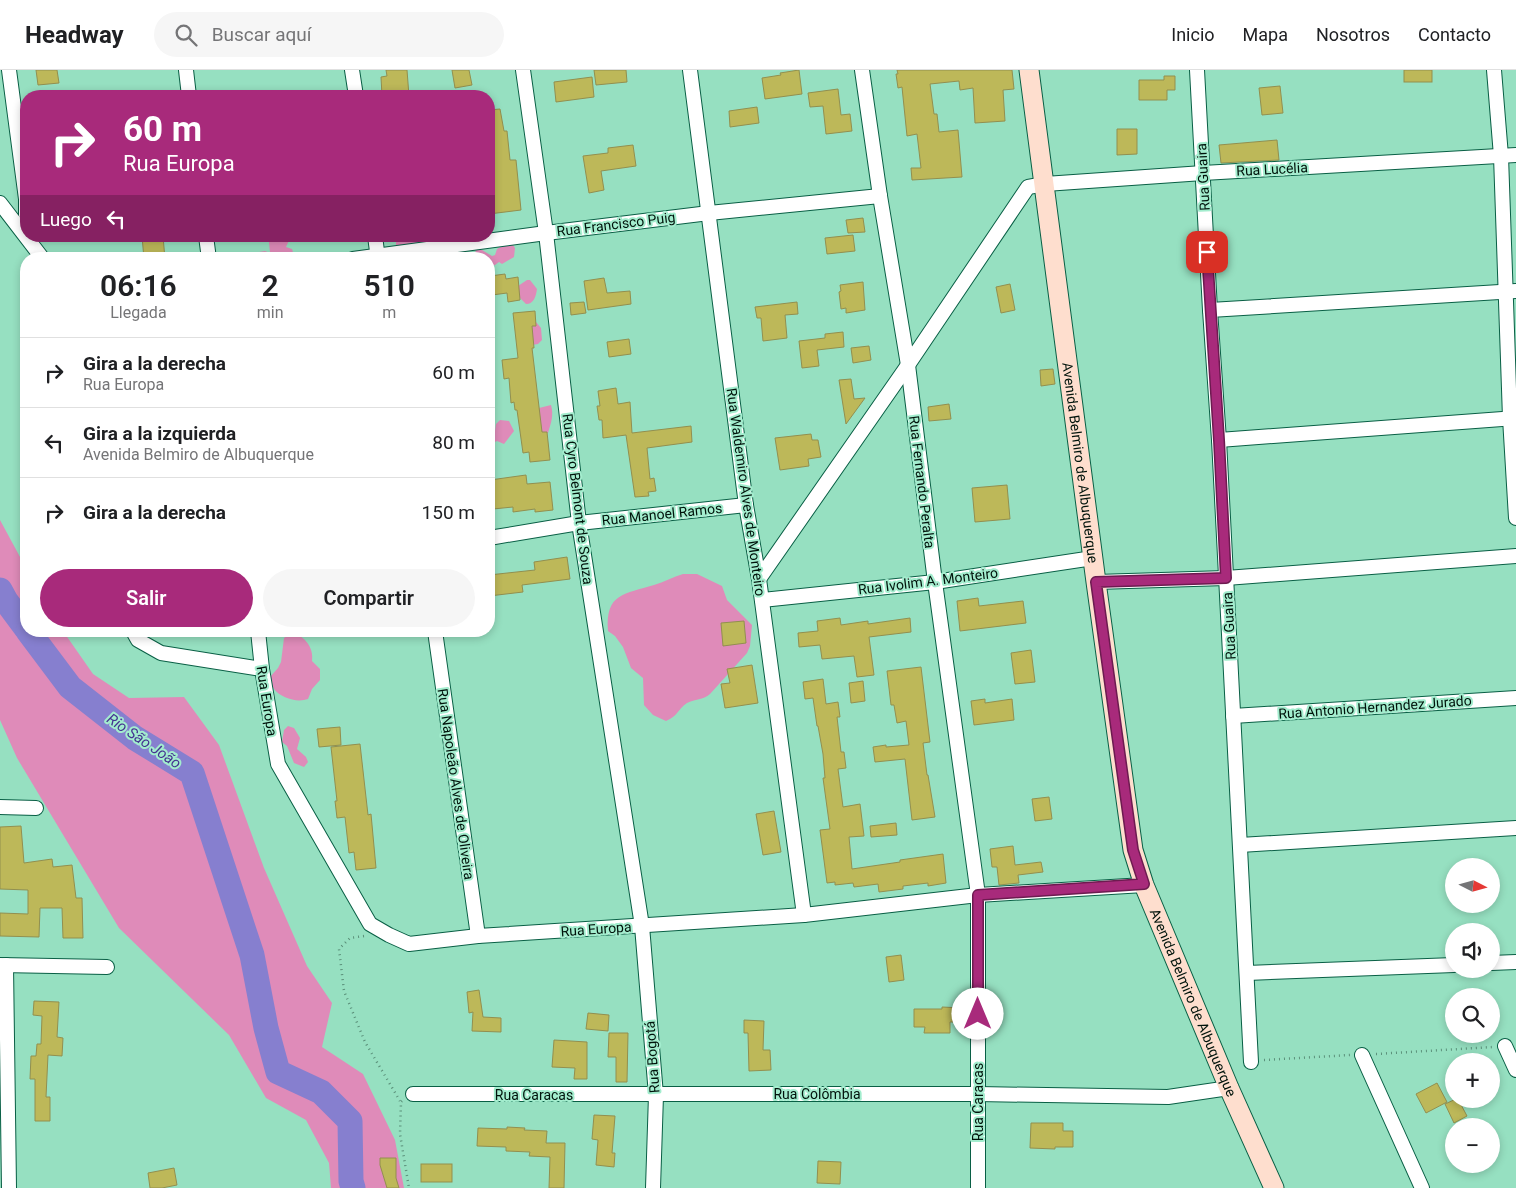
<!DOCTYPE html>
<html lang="es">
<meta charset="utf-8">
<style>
body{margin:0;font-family:Roboto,sans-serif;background:#f6f6f6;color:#202124;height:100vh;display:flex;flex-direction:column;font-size:19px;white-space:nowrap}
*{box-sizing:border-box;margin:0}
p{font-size:16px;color:#757577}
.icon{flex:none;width:28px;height:28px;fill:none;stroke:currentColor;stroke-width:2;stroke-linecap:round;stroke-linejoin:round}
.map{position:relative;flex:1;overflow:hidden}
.drawer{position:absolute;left:20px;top:182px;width:475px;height:385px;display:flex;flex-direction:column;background:#fff;border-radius:20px;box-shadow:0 2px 8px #0003}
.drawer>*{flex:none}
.banner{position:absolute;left:20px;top:20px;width:475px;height:152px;border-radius:20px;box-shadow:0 2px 8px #0003;background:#a82a7b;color:#fff;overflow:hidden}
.needle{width:32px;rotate:96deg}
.buttons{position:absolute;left:1445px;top:788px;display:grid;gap:10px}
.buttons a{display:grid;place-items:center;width:55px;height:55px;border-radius:50%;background:#fff;box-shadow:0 2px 8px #0003;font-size:25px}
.pin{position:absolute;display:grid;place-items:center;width:42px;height:42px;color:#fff;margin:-21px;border-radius:10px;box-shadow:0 2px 8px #0006}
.me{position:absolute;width:55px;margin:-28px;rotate:0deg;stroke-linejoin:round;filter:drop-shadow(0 0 4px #0008)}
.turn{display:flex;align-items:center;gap:18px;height:105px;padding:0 20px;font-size:22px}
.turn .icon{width:65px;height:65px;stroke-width:2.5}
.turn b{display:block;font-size:35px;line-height:42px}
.then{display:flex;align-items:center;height:48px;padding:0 20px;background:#0003;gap:10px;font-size:19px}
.eta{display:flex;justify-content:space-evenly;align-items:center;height:85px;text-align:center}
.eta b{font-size:30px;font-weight:600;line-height:35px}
.button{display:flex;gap:10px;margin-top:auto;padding:10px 20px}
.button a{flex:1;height:58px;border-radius:30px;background:#a82a7b;color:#fff;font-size:20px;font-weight:600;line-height:58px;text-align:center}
.button a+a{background:#f6f6f6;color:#202124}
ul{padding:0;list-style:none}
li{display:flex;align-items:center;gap:15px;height:70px;padding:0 20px;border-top:1px solid #e0e0e0}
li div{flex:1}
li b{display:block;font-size:19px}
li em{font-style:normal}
header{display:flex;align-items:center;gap:30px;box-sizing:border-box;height:70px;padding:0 25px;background:#fff;border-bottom:1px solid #e0e0e0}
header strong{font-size:24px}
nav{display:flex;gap:28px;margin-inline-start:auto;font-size:18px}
.search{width:350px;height:45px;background:#f6f6f6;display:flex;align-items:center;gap:12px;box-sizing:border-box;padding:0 18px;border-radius:28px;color:#757577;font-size:19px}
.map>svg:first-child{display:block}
</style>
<header>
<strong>Headway</strong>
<div class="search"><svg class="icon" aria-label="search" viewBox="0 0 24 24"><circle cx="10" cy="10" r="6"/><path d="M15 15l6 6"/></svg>Buscar aquí</div>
<nav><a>Inicio</a><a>Mapa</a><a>Nosotros</a><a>Contacto</a></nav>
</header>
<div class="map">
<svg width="1516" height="1118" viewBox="0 0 1516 1118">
<rect width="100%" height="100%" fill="#96e0c1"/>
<g fill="#df8bb9">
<path d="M272,166H291L286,177L292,179L295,189H258L259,182L265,181L270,183L269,172Z"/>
<path d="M396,166H418L416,176H410L405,174L396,176Z"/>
<path d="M507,173L513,175L515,178L514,187L502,194L499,192L495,195L489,197V189H474L476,179L482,180L492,186L495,185L497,179Z"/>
<path d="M527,210H530L537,219C536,226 534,234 526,234L520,228L518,216Z"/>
<path d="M536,252L541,258L542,270L538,274L532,275L527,259L533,253Z"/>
<path d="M551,335C554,345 551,353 548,363L542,364L537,350L539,338Z"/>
<path d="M500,350L509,351L514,361L504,374L497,371L493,373L492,381H489V363L495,361L496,354Z"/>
<path d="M0,450L26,498V561H63L93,604L129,628L184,627L219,675L264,798L307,896L332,933L322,977L363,1004L395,1070L404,1118H331L329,1093L306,1050L266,1028L229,965L119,858L17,688L0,650Z"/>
<path d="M683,504H697L722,516L727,530L752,555L750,576L747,583L710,624C703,630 695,629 687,633C677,640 678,646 666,651L653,645L644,635L643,608L631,598L623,577L615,566L608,561C605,523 625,524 654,515C664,512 673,507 683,504Z"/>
<path d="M290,564H296C306,568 314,579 312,591L320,599V610L312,619L308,629C297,633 281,628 274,619C271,615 270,610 270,607L278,598L281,592L284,568Z"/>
<path d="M288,656L294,658L300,668L297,679L306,687L308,692L304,697L294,693L287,676L282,672L284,660Z"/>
</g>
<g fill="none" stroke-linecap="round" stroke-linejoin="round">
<g stroke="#867fcf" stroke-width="25">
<path d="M0,520L6,531L26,558"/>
<path d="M28,561L70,617L135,668L192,703L252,885L266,958L278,1002L321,1022L350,1051L351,1111L353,1118"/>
</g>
</g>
<g fill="#bdb859" stroke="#928f4f">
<path d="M36,0H57L59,13L38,15Z"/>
<path d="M386,0H407L409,26H382L381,7L387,6Z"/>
<path d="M452,0H469L472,15L455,18Z"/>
<path d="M594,0H626L627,12L596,15Z"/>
<path d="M799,0L802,24L765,29L762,8L781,5L780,3Z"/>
<path d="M897,0H1012L1014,19L1003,20L1005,51L975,53L973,18L960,20L959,11L930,14L934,44H937L939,62L958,60L962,107L912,110L911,98H921L917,64L907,66L902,17L898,18L896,4H898Z"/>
<rect x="1404" y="0" width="28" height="12"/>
<path d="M1164,6H1175V20H1167V30H1139V10H1164Z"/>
<path d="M592,7L594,27L556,32L554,12Z"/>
<path d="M1280,16L1283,43L1262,45L1259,18Z"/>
<path d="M838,19L841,45L850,44L852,61L826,64L823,36L810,37L808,23Z"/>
<path d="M757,37L759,53L730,57L729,41Z"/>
<path d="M500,39L504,61H507L510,90H516L521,140L489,144V119H493L489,86V40Z"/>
<path d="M1117,59H1137V84L1117,85Z"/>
<path d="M1277,70L1279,90L1221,93L1219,75Z"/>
<path d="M633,75L636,96L601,101L604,120L589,123L583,86L608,83V78Z"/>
<path d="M863,148L865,162L848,163L846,150Z"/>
<path d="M853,165L855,181L827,184L825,168Z"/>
<path d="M142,166H163L165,189H144Z"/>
<path d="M505,204L506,209L518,207L520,230L508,232L507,223L492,225L490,206Z"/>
<path d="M604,208L607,223L630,221L631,234L588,240L584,211Z"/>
<path d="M863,212L865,240L846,243V238L841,239L839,222L841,221L840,215Z"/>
<path d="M1010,214L1015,240L1001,243L996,217Z"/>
<path d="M584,232L586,243L571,245L570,233Z"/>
<path d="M797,232L798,244L785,245L787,268L763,271L761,248H757L755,237Z"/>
<path d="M535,241L536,256H532L534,278H532L542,362H547L550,390L530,392L529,382L523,383L517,340H515L514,332L511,333L509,308L504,309L502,290L518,288L513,243Z"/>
<path d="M843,262L844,277L817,280L819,296L802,298L799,271L825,268V264Z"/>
<path d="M629,269L631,284L609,287L607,272Z"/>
<path d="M869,276L871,290L853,293L851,278Z"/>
<path d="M1053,299L1055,314L1041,316L1040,300Z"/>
<path d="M851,309L854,329L865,328L846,354L839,310Z"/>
<path d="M616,318L618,334L630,332L632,363L691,356L692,372L647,378L650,409L654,408L656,421L648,422L649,426L635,427L626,365L603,368L602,350H599L597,336H600L598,321Z"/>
<path d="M949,334L951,349L929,351L928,337Z"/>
<path d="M811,364L812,370H818L821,387L808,389L809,396L780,400L775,368Z"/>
<path d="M526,405L527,414L550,412L553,440L535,442V439L513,442V437L493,439L490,410Z"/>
<path d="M1007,415L1010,449L975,452L972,418Z"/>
<path d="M567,487L570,509L522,515L523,522L489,526V505L535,500L534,492Z"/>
<path d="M978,528L979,536L1023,531L1026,553L960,561L957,531Z"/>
<path d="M840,548L841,555L868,551V554L910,548L911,562L869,567L874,605L857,607L854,586L822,589L820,575L799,577L798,563L818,561L817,551Z"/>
<path d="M744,551L746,573L723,576L721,553Z"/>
<path d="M1031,580L1035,612L1015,614L1011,583Z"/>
<path d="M752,595L758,633L725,638L721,614L730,613L727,599Z"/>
<path d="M921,597L930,672L923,673L927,705H928L935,747L912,750L905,689L875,692L873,677L886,675V677L909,675L906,651L897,653L894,635H891L887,601Z"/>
<path d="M823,609L826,634L838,632L840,647H837L841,682H844L846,698L838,699L843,737L860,734L864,766L849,767L852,799L900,792V790L943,784L946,813L928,816V813L903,816V819L879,822L878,814L854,817L853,813L835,815V812L827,813L820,760L830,759L823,708H825L823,684L818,656H817L813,628L805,629L803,612Z"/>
<path d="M863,611L865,631L851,633L849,613Z"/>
<path d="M985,629V633L1012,629L1014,650L974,655L971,631Z"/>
<path d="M340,657L341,675L319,677L317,659Z"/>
<path d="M360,674L368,745L371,744L376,798L356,800L354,782L349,783L345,747L337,748L335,731H337L331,677Z"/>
<path d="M1049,727L1052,749L1035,751L1032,729Z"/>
<path d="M774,741L781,782L763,785L756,744Z"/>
<path d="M896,753L897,765L871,767L870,756Z"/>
<path d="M21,756L24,793L52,789L53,797L72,795L76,828H82L83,868H63L62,838H40L39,867L0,866V843L28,844V820L0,819V757Z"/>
<path d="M1013,776L1015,795L1041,792L1043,802L1018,805L1019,813L999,815L997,797H992L990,779Z"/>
<path d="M901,885L904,910L889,912L886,887Z"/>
<path d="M479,920L483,947L501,948V962L472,961L473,942L469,943L467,922Z"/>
<path d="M34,931L59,932L57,967L63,968L62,986L48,985L46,1027H50V1051H35V1009H30L31,986H36L37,974H41L42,946L33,945Z"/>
<path d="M942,937L962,938V952H950V963H924L925,957H914V939H942Z"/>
<path d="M588,943L609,945L608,961L586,959Z"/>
<path d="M744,950L764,951L763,980H770L771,1000L749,1001L748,963H744Z"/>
<path d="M609,963H628L627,1012H616V987H608Z"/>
<path d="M554,970L587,972V1009H574L575,998L552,997Z"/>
<path d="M1437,1013L1447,1032L1426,1043L1416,1024Z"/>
<path d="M1456,1029H1458L1467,1046L1454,1053L1445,1034Z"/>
<path d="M594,1045L615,1046L612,1083H615L614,1097L596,1095L598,1070L592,1069Z"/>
<path d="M1031,1053H1063V1061H1073V1077H1055V1079L1030,1078Z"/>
<path d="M507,1057L525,1058L524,1060L547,1061L546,1073H565L564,1118H549L550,1087L529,1086L530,1082L506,1081V1077L477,1076L478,1058L507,1059Z"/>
<path d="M380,1088H396V1108L399,1118H387L380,1095Z"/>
<path d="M818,1091L841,1092L840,1114L817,1113Z"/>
<rect x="421" y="1094" width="31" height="18"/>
<path d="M174,1098L177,1115L162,1118H150L148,1103Z"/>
</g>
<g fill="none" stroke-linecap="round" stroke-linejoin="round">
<defs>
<g id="street">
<path d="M9,0L26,129V145"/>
<path d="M186,0L189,26"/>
<path d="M352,0L356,26"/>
<path d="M523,0L546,163L579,453L642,856L656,1025L653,1118"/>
<path d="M690,0L746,435L759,509L804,845"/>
<path d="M862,0L880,126L908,295L935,512L978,825V1118"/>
<path d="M1197,0L1210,240L1219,370L1251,992"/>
<path d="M1494,0L1501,86L1510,348L1516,448"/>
<path d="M0,133L43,189"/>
<path d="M206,166L209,189"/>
<path d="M375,166L378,189"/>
<path d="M353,189L546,163L709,143L880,126"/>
<path d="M1210,240L1516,221"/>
<path d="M1219,370L1516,348"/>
<path d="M489,468L579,453L746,435"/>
<path d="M759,509L908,295L1028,117L1045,114L1203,103L1516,85"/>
<path d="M1096,512L1226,508L1516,486"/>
<path d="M762,530L935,512L1093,488"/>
<path d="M133,561L138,570L161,583L262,599"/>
<path d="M258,561L262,599L278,694L370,854L389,865L409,874L478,866L804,845L978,825L1144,815"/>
<path d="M435,561L478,866"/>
<path d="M1233,646L1516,628"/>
<path d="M0,737L36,738"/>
<path d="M1240,775L1516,758"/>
<path d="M1491,893L1516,892"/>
<path d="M0,895L107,897"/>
<path d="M6,895L9,1118"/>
<path d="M1247,903L1454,895"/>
<path d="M1505,976L1516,1000"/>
<path d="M1362,985L1422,1118"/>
<path d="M413,1024H978L1168,1027L1229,1018"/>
</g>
<g id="secondary">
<path id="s1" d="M1029,0L1096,512L1133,780L1144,815L1229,1018L1274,1118"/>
</g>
</defs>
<use href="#street" stroke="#095f45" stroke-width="16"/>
<use href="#secondary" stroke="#095f45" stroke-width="21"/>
<g stroke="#5b907a" stroke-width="2.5" stroke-dasharray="1 4" stroke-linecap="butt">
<path d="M364,866L350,868L339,879L344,921L365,972L400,1031"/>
<path d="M1376,984L1493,977"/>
<path d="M1264,990L1350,985"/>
<path d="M402,1031L401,1032L400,1064L409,1118"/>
</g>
<use href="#street" stroke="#fff" stroke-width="14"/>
<use href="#secondary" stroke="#fedece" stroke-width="19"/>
</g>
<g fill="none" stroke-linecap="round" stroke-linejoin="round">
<defs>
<path id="route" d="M978,944V825L1144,814L1133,780L1096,512L1226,508L1219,370L1207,182"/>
</defs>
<use href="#route" stroke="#6d1b50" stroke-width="12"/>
<use href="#route" stroke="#a82a7b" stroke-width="9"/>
</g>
<g text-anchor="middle" stroke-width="4" stroke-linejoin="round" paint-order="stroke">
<g font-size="14" fill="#00130b" stroke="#a3edce">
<text transform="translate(1272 99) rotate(-3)" y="5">Rua Lucélia</text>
<text transform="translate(1203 107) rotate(-93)" y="5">Rua Guaira</text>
<text transform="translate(616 154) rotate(-7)" y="5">Rua Francisco Puig</text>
<text dy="5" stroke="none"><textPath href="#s1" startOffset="396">Avenida Belmiro de Albuquerque</textPath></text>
<text transform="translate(922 412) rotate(83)" y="5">Rua Fernando Peralta</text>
<text transform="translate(746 422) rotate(82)" y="5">Rua Waldemiro Alves de Monteiro</text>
<text transform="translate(578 429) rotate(83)" y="5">Rua Cyro Belmont de Souza</text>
<text transform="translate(662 444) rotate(-6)" y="5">Rua Manoel Ramos</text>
<text transform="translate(928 511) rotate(-7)" y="5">Rua Ivolim A. Monteiro</text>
<text transform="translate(1229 556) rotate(-93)" y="5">Rua Guaira</text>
<text transform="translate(267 631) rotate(81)" y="5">Rua Europa</text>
<text transform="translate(1375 637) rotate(-4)" y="5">Rua Antonio Hernandez Jurado</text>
<text transform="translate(456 714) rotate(82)" y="5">Rua Napoleão Alves de Oliveira</text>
<text transform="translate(596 859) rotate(-4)" y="5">Rua Europa</text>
<text dy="5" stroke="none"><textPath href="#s1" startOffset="951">Avenida Belmiro de Albuquerque</textPath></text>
<text transform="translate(652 987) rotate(-94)" y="5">Rua Bogotá</text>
<text x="817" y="1029">Rua Colômbia</text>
<text x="534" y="1030">Rua Caracas</text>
<text transform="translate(978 1032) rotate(-90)" y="5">Rua Caracas</text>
</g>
<g font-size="15" font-style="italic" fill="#453391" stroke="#a3edce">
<text transform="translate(144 671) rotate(34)" y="5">Rio São João</text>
</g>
</g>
</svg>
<div class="buttons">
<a><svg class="needle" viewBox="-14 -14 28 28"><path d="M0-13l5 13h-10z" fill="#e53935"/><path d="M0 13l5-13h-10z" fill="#757577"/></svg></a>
<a><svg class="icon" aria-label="sound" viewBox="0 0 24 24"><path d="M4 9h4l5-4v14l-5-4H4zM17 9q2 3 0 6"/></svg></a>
<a><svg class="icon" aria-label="search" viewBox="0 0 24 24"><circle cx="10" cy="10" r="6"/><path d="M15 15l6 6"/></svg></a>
<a>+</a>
<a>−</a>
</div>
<div class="pin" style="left:1207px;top:182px;background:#d93025"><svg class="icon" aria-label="arrive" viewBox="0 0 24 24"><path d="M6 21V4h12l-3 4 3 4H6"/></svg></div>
<svg class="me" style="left:978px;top:944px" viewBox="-20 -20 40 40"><circle r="19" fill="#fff"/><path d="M0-13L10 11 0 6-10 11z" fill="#a82a7b"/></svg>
<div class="banner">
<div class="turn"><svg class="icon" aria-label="right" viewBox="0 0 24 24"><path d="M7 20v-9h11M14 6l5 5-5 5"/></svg><div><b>60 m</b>Rua Europa</div></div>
<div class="then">Luego<svg class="icon" aria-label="left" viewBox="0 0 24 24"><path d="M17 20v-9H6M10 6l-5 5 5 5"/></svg></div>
</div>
<section class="drawer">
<div class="eta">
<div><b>06:16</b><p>Llegada</p></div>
<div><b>2</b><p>min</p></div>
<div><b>510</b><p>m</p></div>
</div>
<ul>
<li><svg class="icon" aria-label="right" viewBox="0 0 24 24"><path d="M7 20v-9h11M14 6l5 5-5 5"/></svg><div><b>Gira a la derecha</b><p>Rua Europa</p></div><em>60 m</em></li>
<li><svg class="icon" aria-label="left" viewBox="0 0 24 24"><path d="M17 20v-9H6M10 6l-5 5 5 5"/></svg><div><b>Gira a la izquierda</b><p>Avenida Belmiro de Albuquerque</p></div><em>80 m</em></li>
<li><svg class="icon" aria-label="right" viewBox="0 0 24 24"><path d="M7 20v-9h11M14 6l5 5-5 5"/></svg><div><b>Gira a la derecha</b></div><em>150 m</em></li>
</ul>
<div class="button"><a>Salir</a><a>Compartir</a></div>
</section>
</div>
